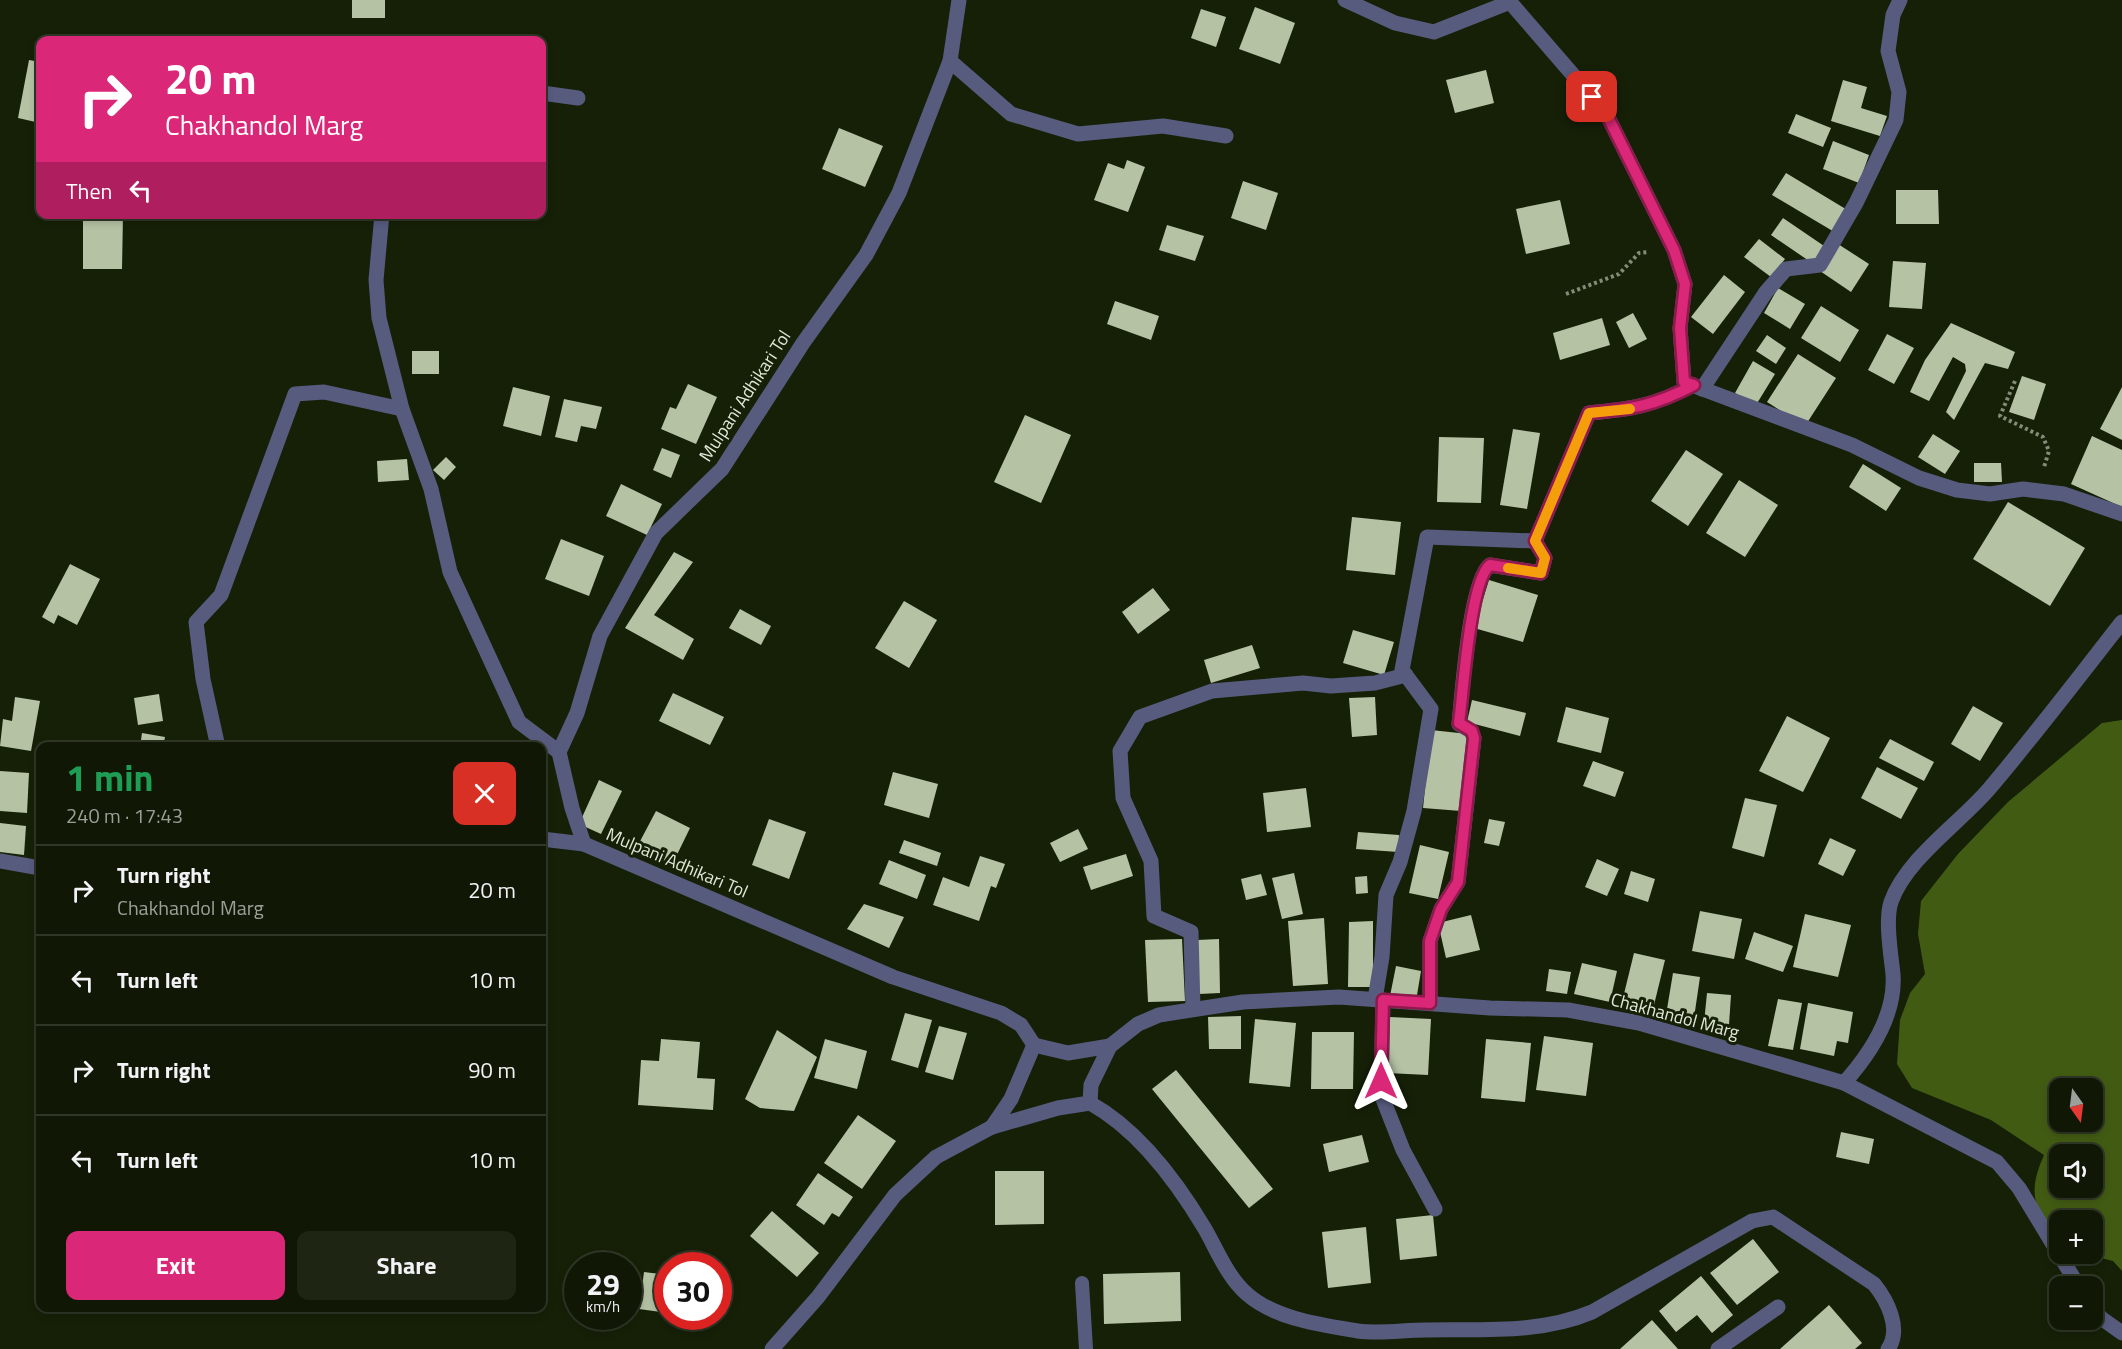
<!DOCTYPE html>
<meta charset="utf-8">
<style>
body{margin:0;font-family:"Titillium Web",sans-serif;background:#1e2513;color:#f1f3f6;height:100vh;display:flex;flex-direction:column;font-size:22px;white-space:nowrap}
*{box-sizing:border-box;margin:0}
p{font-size:20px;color:#9ca09a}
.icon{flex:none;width:33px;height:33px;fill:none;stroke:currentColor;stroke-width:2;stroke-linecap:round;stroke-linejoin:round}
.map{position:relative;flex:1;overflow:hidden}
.panel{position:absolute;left:36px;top:742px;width:510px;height:570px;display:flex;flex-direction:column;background:#101805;border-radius:12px;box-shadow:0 3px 9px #0003,0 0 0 2px #303727}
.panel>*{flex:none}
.top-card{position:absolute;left:36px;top:36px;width:510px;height:183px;border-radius:12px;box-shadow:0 3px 9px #0003,0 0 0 2px #303727;background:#db2777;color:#fff;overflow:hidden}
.needle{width:39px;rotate:166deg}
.fabs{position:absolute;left:2049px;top:1078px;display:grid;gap:12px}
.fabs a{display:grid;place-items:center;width:54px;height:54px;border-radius:12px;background:#101805;box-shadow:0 3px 9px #0003,0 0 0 2px #303727;font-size:30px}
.speed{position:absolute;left:564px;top:1252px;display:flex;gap:12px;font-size:30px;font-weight:700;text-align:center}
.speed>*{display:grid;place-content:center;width:78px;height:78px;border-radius:50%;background:#101805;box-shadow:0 3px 9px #0003,0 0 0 2px #303727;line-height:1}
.speed small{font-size:15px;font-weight:400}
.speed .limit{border:9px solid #d22;background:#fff;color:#111}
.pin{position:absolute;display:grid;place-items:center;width:51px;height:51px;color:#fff;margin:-26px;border-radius:12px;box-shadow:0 3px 9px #0006}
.me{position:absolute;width:66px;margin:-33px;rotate:0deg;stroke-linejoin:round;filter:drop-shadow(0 0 4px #0008)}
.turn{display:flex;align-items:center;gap:21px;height:126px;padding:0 30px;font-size:27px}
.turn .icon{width:78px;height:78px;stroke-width:2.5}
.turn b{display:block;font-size:42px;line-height:51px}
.then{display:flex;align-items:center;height:57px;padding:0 30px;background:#0003;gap:12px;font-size:22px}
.round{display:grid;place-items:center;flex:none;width:63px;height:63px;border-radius:12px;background:#1e2513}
.head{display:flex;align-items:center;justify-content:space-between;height:102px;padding:0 30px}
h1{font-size:36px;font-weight:700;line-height:45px;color:#1e9e55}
.cta{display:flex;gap:12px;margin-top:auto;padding:12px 30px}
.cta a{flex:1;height:69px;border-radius:12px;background:#db2777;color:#fff;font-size:24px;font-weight:700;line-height:69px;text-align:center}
.cta a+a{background:#1e2513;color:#f1f3f6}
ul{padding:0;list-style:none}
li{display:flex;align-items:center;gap:18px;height:90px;padding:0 30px;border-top:2px solid #303727}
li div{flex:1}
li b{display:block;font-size:22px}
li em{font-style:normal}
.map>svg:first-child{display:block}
</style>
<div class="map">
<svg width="2122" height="1349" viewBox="0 0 2122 1349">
<rect width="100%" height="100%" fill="#162007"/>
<path fill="#425b13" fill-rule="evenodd" d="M2122,720V1271L2113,1261L2085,1254H2092V1221H2060L2059,1237C2032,1210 2028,1191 2044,1155L1991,1120L1912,1088L1897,1064L1900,1020L1910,993L1925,974L1918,934L1921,901L1958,854L2008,802L2102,723ZM2060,1089H2092V1122H2060ZM2060,1155H2092V1188H2060Z"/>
<g fill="#b5c2a4">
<rect x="352" y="0" width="33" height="18"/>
<path d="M1255,7L1295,23L1280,64L1239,49Z"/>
<path d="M1201,9L1226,17L1216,47L1191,38Z"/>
<path d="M29,60L40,62V123L18,118Z"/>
<path d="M1486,70L1494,103L1455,113L1446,80Z"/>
<path d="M1843,80L1867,87L1861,108L1887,116L1880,136L1831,121Z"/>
<path d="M1796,114L1831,128L1823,147L1788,133Z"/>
<path d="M839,128L883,146L865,187L822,169Z"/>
<path d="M1833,141L1869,155L1859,183L1823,169Z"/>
<path d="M1127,160L1145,167L1128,212L1094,200L1108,163L1124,169Z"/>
<path d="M1786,173L1849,211L1836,233L1772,195Z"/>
<path d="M1243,181L1278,193L1266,230L1231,218Z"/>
<path d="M1896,190H1938L1939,224H1896Z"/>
<path d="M1560,200L1570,244L1526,254L1516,209Z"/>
<path d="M83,214H123L122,269H83Z"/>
<path d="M1783,218L1827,248L1815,265L1771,235Z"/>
<path d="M1167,225L1204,236L1195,261L1159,250Z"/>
<path d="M1759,239L1785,259L1771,277L1744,257Z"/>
<path d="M1838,244L1869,264L1851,292L1820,271Z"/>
<path d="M1893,261L1926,263L1922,309L1889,307Z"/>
<path d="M1724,275L1745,292L1713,334L1691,317Z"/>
<path d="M1778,288L1805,304L1790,329L1764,313Z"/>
<path d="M1115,301L1159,316L1151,340L1107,324Z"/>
<path d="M1821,306L1859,330L1840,362L1801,338Z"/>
<path d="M1633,313L1647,339L1629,348L1616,322Z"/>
<path d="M1602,318L1610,345L1560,360L1553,333Z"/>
<path d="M1951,323L2015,352L2008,369L1985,363L1954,420L1946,412L1966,371L1965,364L1953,357L1929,401L1910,392L1925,360Z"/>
<path d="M1887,334L1914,348L1894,384L1868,370Z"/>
<path d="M1767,335L1786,348L1776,364L1756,351Z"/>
<rect x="412" y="351" width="27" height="23"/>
<path d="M1798,354L1836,378L1805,426L1767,402Z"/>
<path d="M1753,361L1775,374L1756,405L1735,393Z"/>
<path d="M2022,376L2046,384L2034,420L2009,412Z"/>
<path d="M688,384L717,397L696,444L661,429L670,407L676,409Z"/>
<path d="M513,387L550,396L541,436L503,426Z"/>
<path d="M2122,387V440L2100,429Z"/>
<path d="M564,399L602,407L596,429L581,426L577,442L555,437Z"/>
<path d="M1025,415L1071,435L1041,503L994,482Z"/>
<path d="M1513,429L1540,433L1527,509L1500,505Z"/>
<path d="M1933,434L1960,451L1945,474L1918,457Z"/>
<path d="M2092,436L2122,450V507L2071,484Z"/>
<path d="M1439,437L1484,438L1481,503L1437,502Z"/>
<path d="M662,448L680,455L671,478L653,470Z"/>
<path d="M1686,450L1723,474L1688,526L1651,501Z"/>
<path d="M446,457L456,467L444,480L433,470Z"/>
<path d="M407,459L409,480L378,482L377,461Z"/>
<path d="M1974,463H2001L2002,482H1974Z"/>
<path d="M1863,464L1901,488L1886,511L1849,487Z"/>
<path d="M1739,480L1778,505L1745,557L1706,533Z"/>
<path d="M621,484L662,504L647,535L606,516Z"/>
<path d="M2008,502L2085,548L2050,606L1973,559Z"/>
<path d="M1352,517L1401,522L1395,575L1346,570Z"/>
<path d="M561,539L604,556L589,596L545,579Z"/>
<path d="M674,552L693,562L654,615L694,639L683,660L625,628Z"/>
<path d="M70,564L100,579L77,625L58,615L54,624L42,617Z"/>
<path d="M1489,580L1538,595L1523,642L1474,628Z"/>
<path d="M1153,588L1170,610L1138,634L1122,612Z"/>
<path d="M904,601L937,620L909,668L875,648Z"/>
<path d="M740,609L771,626L761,645L729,628Z"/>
<path d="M1353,630L1394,642L1384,675L1343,663Z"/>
<path d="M1252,645L1260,668L1211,683L1204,660Z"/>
<path d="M673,693L724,717L710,745L659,721Z"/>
<path d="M159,694L163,721L138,725L134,698Z"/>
<path d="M15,697L40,701L31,751L0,746L3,719L12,721Z"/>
<path d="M1375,697L1377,735L1352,737L1349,698Z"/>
<path d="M1472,700L1526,713L1520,736L1467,722Z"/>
<path d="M1973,706L2003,723L1980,761L1951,744Z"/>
<path d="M1566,707L1609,718L1601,753L1557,742Z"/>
<path d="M1787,716L1830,738L1803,792L1759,771Z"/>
<path d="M1431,730L1468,734L1461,811L1423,808Z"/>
<path d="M142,733L165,737L163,747H140Z"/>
<path d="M1890,739L1934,762L1924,781L1879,758Z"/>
<path d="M1593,761L1624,772L1615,797L1583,786Z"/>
<path d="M1877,767L1918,788L1901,819L1861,798Z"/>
<path d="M0,771L29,773L27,813L0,811Z"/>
<path d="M893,772L938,784L929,818L884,805Z"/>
<path d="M599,780L622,791L601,834L579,824Z"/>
<path d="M1306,788L1311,827L1267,832L1263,793Z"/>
<path d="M1745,798L1777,805L1764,857L1732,848Z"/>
<path d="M656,811L690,828L672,865L637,847Z"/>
<path d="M769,819L806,832L789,879L752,865Z"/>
<path d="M1489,819L1505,822L1499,846L1484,843Z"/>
<path d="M0,823L26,826L24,855L0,852Z"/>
<path d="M1078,829L1088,849L1060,862L1050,843Z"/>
<path d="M1358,832L1399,835L1398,852L1356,849Z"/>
<path d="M1830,838L1856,850L1843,876L1818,864Z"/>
<path d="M904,840L941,853L937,866L899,853Z"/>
<path d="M1420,845L1449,852L1438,899L1409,893Z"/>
<path d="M1126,854L1133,876L1091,890L1083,867Z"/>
<path d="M980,856L1005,864L996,888L991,886L979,921L933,905L943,877L969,887Z"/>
<path d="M1597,859L1619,869L1607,896L1585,887Z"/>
<path d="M889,860L926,875L917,899L879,884Z"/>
<path d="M1631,871L1655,879L1648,902L1624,894Z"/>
<path d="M1294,873L1303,914L1282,919L1272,878Z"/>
<path d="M1261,874L1267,895L1246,900L1241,879Z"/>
<path d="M1367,876L1368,893L1356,894L1355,877Z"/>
<path d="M864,904L904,917L889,948L847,929Z"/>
<path d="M1700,911L1742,919L1734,959L1692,951Z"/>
<path d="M1805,914L1851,925L1838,977L1793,967Z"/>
<path d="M1471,915L1480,950L1446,958L1438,923Z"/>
<path d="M1324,918L1328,984L1293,986L1288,921Z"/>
<path d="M1373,921V987H1348L1349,922Z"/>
<path d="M1754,932L1793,946L1783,972L1745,959Z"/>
<path d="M1182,939L1185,1001L1148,1002L1145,940Z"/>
<path d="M1219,939L1220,993L1199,994L1197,940Z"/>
<path d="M1634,953L1665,960L1653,1009L1622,1002Z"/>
<path d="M1582,963L1617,971L1610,1002L1574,994Z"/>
<path d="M1396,966L1421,971L1416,1001L1390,996Z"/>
<path d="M1549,969L1571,972L1567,994L1546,991Z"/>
<path d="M1673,973L1700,977L1694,1018L1666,1015Z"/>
<path d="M1707,993L1731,995L1729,1025L1704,1023Z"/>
<path d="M1778,999L1802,1003L1793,1050L1768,1046Z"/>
<path d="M1808,1003L1853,1012L1848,1043L1837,1041L1834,1056L1800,1049Z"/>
<path d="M905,1013L932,1020L918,1068L891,1060Z"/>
<path d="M1241,1016V1049H1209L1208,1017Z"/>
<path d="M1390,1017L1431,1019L1428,1075L1387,1073Z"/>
<path d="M1255,1019L1296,1023L1290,1087L1249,1083Z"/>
<path d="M939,1026L967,1033L953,1080L925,1072Z"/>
<path d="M777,1030L817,1057L794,1111L760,1108L745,1099Z"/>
<path d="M1312,1032H1354L1353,1089H1311Z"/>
<path d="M1544,1036L1593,1043L1586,1096L1536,1090Z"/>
<path d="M661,1039L700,1042L697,1078L715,1079L713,1110L638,1105L641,1060L659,1061Z"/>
<path d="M825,1039L867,1051L857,1089L814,1078Z"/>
<path d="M1486,1039L1531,1043L1525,1102L1481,1098Z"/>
<path d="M1176,1070L1273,1189L1249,1208L1152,1089Z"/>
<path d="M858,1115L896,1141L862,1189L824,1163Z"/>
<path d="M1841,1132L1874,1139L1869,1164L1836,1157Z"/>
<path d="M1362,1135L1369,1162L1329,1172L1323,1144Z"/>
<path d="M995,1171H1044V1224L995,1225Z"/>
<path d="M818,1173L853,1197L839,1217L832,1213L824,1225L796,1205Z"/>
<path d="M772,1211L819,1253L797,1277L750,1236Z"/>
<path d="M1433,1215L1437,1256L1400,1260L1396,1219Z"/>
<path d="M1366,1227L1371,1283L1328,1288L1322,1232Z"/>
<path d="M1753,1239L1779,1272L1737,1305L1710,1273Z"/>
<path d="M644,1272L668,1275V1313L639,1309Z"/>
<path d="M1180,1272L1181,1321L1104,1324L1103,1274Z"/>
<path d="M1701,1276L1733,1315L1712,1333L1697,1315L1676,1332L1659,1311Z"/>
<path d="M1829,1305L1862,1343L1855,1349H1780Z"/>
<path d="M1652,1320L1678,1349H1620Z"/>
</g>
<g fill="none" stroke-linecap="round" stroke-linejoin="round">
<g stroke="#838c78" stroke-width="4" stroke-dasharray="3 3" stroke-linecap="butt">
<path d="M1566,294L1619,274L1639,253L1649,252"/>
<path d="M2015,381L2000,416L2043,437L2049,451L2044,467"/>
</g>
<path stroke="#575c7f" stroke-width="14" d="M1082,1283L1086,1349"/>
<g stroke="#575c7f" stroke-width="15">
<path d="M959,0L950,61L899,193L866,255L803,343L722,469L656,533L600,636L577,713L559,752L572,808L584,844L893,977L1001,1013L1021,1025L1034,1045"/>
<path d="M1345,0L1395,23L1434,32L1510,2L1606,113L1674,250L1685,284L1680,328L1684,382L1852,445L1919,478L1957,490L1990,494L2023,489L2064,494L2122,514"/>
<path d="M950,61L1011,114L1078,134L1163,126L1226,136"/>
<path d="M542,93L578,98"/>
<path d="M382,214L376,280L379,318L402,409L431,489L450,572L519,722L559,752"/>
<path d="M1702,389L1766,292L1786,269L1820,265L1856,203L1896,120L1899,92L1888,51L1893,15L1900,0"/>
<path d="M218,747L203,679L196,622L221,595L295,394L324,392L402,409"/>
<path d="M542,839L584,844"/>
<path d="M0,861L40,868"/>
<path d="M1375,999L1382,957L1386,895L1400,862L1414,811L1431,709L1402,670L1427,537L1535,541L1589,413C1632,409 1654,406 1693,385"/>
<path d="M1383,1000L1381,1094L1403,1150L1435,1209"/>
<path d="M1430,1003V941L1441,909L1458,882L1474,738L1471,731L1459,724C1462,695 1470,579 1490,565L1541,573L1545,558L1535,541"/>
<path d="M1193,1009L1191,932L1154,916L1151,861L1123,798L1120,751L1140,717L1212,691L1303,683L1331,686L1375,683L1406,675"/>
<path d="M1034,1045L1068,1053L1110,1046L1091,1085L1090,1103L1058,1108L992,1127L1011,1099Z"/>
<path d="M1110,1046L1138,1024L1159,1015L1243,1002L1339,997L1490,1008L1568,1010L1639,1023L1844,1083L1997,1162L2019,1188L2079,1287"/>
<path d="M1844,1083C1870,1054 1896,1016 1893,974C1891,955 1885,920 1891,902C1906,859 1960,823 1989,789C2035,735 2078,678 2122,622"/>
<path d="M1090,1103C1139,1130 1177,1182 1205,1229C1217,1250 1228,1278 1247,1294C1275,1319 1322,1325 1358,1331C1380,1334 1404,1330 1426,1330C1482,1329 1540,1334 1592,1312L1752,1221L1773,1217L1874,1284C1887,1300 1902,1329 1888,1349"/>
<path d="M2092,1306L2101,1318L2122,1333"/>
<path d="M772,1349L818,1297L895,1195L936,1157L992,1127"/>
<path d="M1718,1349L1778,1307"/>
</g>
</g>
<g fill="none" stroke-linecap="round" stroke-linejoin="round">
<defs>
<path id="route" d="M1381,1081L1383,1000L1430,1003V941L1441,909L1458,882L1474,738L1472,731L1459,723C1463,695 1470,580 1490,565L1541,573L1545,558L1535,541L1589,413C1632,409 1654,406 1694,385L1684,382L1680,328L1685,284L1674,250L1606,113L1592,97"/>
</defs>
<use href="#route" stroke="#8e194d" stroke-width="15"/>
<use href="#route" stroke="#db2777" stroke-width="10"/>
<path stroke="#f59e0b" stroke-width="10" d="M1508,568L1541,573L1545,558L1535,541L1589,413L1630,409"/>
</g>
<g text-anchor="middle" stroke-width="6" stroke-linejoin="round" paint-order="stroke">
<g font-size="18" fill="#e0e7d8" stroke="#162007">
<text transform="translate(745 396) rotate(-57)" y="6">Mulpani Adhikari Tol</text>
<text transform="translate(677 863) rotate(23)" y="6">Mulpani Adhikari Tol</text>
<text transform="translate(1675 1016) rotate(15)" y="6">Chakhandol Marg</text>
</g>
</g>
</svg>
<div class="fabs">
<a><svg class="needle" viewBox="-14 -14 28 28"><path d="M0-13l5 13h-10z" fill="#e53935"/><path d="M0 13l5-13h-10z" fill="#9ca09a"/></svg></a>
<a><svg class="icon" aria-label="sound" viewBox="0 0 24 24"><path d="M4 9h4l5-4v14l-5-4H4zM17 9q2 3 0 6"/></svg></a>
<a>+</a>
<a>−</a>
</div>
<div class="speed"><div>29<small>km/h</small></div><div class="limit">30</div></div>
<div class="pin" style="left:1592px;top:97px;background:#d93025"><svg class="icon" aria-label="arrive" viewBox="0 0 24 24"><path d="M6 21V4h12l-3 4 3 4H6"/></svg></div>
<svg class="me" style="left:1381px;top:1081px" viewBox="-20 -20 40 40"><path d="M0-17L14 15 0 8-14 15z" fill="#db2777" stroke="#fff" stroke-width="4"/></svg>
<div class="top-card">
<div class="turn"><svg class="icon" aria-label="right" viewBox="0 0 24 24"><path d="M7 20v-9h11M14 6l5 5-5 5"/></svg><div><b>20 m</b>Chakhandol Marg</div></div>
<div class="then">Then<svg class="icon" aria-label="left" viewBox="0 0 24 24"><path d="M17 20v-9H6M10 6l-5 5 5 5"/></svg></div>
</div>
<section class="panel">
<div class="head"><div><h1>1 min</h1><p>240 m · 17:43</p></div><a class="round" style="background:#d93025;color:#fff"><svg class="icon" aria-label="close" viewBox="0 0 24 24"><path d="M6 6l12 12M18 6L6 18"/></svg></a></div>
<ul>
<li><svg class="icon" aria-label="right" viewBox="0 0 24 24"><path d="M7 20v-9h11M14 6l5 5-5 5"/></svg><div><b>Turn right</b><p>Chakhandol Marg</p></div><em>20 m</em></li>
<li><svg class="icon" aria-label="left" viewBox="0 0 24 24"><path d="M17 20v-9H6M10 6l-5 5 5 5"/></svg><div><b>Turn left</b></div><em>10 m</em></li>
<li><svg class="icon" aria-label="right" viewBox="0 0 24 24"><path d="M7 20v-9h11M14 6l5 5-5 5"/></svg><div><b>Turn right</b></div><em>90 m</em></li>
<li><svg class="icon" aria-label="left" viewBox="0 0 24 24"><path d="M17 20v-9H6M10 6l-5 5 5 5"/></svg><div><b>Turn left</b></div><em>10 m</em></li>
</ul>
<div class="cta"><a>Exit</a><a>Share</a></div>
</section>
</div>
